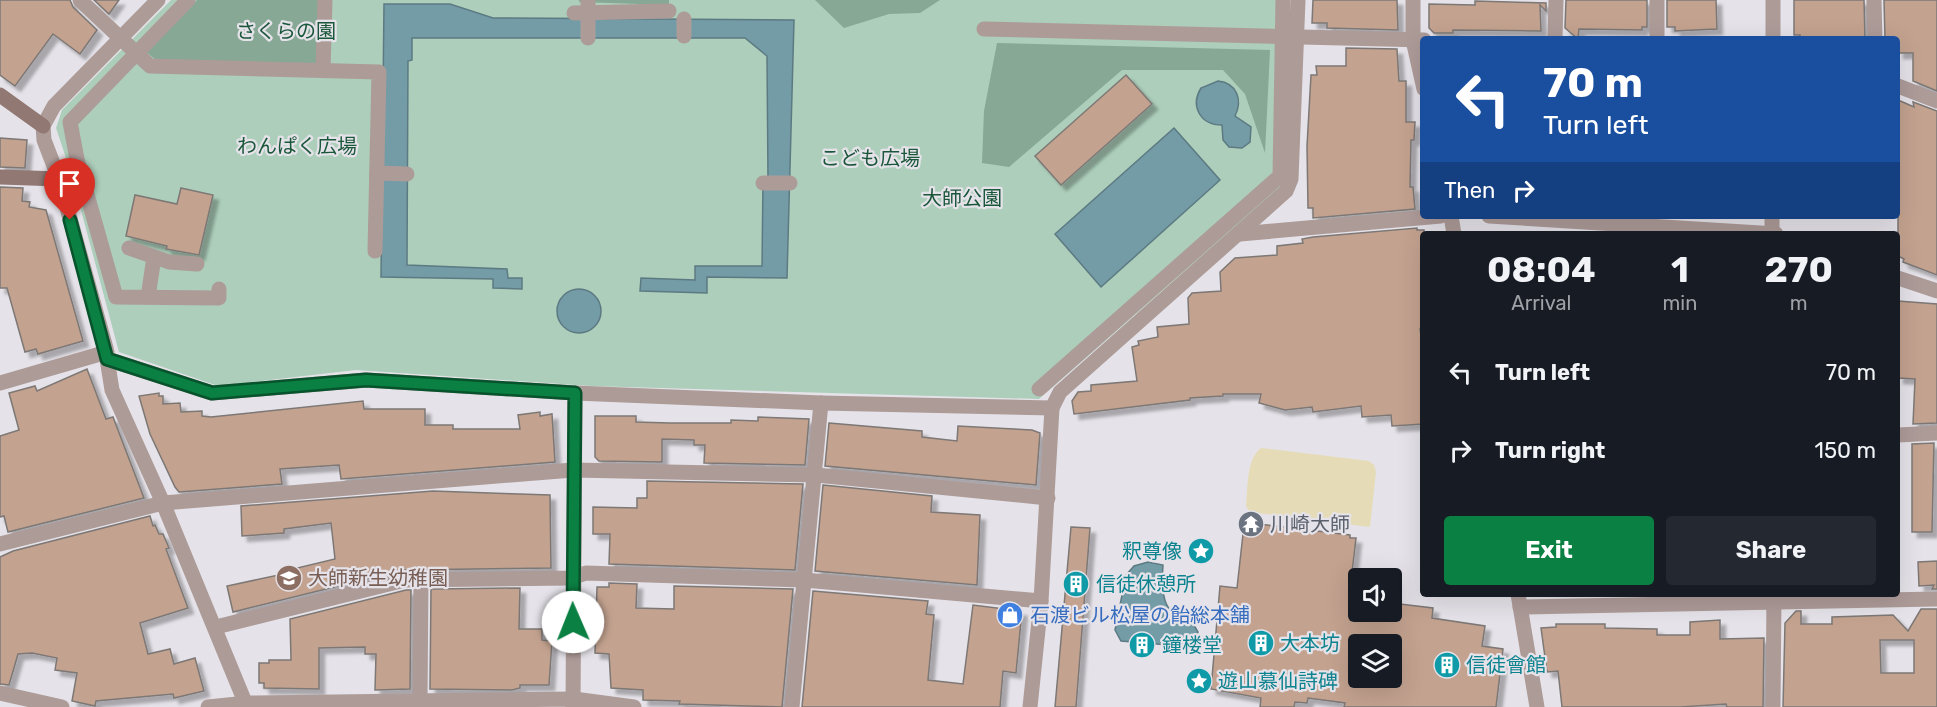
<!DOCTYPE html>
<meta charset="utf-8">
<style>
body{margin:0;font-family:Rubik,"Noto Sans JP",sans-serif;background:#242831;color:#f1f3f6;height:100vh;display:flex;flex-direction:column;font-size:22px;white-space:nowrap}
*{box-sizing:border-box;margin:0}
p{font-size:20px;color:#9ea1a6}
.icon{flex:none;width:33px;height:33px;fill:none;stroke:currentColor;stroke-width:2;stroke-linecap:round;stroke-linejoin:round}
.map{position:relative;flex:1;overflow:hidden}
.details{position:absolute;left:1420px;top:231px;width:480px;height:366px;display:flex;flex-direction:column;background:#171b24;border-radius:6px;box-shadow:0 6px 24px #0002}
.details>*{flex:none}
.guide{position:absolute;left:1420px;top:36px;width:480px;height:183px;border-radius:6px;box-shadow:0 6px 24px #0002;background:#1a4fa0;color:#fff;overflow:hidden}
.fabs{position:absolute;left:1348px;top:568px;display:grid;gap:12px}
.fabs a{display:grid;place-items:center;width:54px;height:54px;border-radius:6px;background:#171b24;box-shadow:0 6px 24px #0002;font-size:30px}
.pin{position:absolute;display:grid;place-items:center;width:51px;height:51px;color:#fff;margin:-62px -26px;border-radius:50% 50% 50% 0;rotate:-45deg;box-shadow:0 0 6px #0007}
.pin .icon{rotate:45deg}
.me{position:absolute;width:66px;margin:-33px;rotate:359deg;stroke-linejoin:round;filter:drop-shadow(0 0 4px #0008)}
.turn{display:flex;align-items:center;gap:21px;height:126px;padding:0 24px;font-size:27px}
.turn .icon{width:78px;height:78px;stroke-width:2.5}
.turn b{display:block;font-size:42px;line-height:51px}
.then{display:flex;align-items:center;height:57px;padding:0 24px;background:#0003;gap:12px;font-size:22px}
.eta{display:flex;justify-content:space-evenly;align-items:center;height:102px;text-align:center}
.eta b{font-size:36px;font-weight:700;line-height:42px}
.cta{display:flex;gap:12px;margin-top:auto;padding:12px 24px}
.cta a{flex:1;height:69px;border-radius:6px;background:#0b8043;color:#fff;font-size:24px;font-weight:700;line-height:69px;text-align:center}
.cta a+a{background:#242831;color:#f1f3f6}
ul{padding:0;list-style:none}
li{display:flex;align-items:center;gap:18px;height:78px;padding:0 24px}
li div{flex:1}
li b{display:block;font-size:22px}
li em{font-style:normal}
.map>svg:first-child{display:block}
</style>
<div class="map">
<svg width="1937" height="707" viewBox="0 0 1937 707">
<defs>
<filter id="shadow"><feDropShadow dx="5.5" dy="5.5" stdDeviation="1.5" flood-color="#0004"/></filter>
</defs>
<rect width="100%" height="100%" fill="#e5e3e9"/>
<path fill="#acceba" d="M171,0H1288L1284,184L1039,399L591,386L356,370L218,386L119,352L71,173L56,128L62,110Z"/>
<g fill="#86a894">
<path d="M197,0H321L318,64L156,60L145,51Z"/>
<path d="M579,0H669V5L579,2Z"/>
<path d="M815,0H940L920,13L889,14L844,28Z"/>
<path d="M997,43L1270,50L1265,153L1245,94L1223,70H1122L1009,167L982,163L984,111Z"/>
</g>
<path fill="#e5dbb6" d="M1261,448L1369,461L1374,465L1376,472L1370,527L1250,512L1246,506C1248,488 1246,459 1261,448Z"/>
<g fill="#739ca7" stroke="#5d7a82" stroke-width="1.5">
<path d="M384,4H450L493,18L794,20L787,278L707,277V293L640,291L641,278L695,280V266H762L763,181L768,179L767,56L745,38H412V60L408,61L407,265L507,269L508,278H522V289L493,288V279L381,277Z"/>
<path d="M1218,81C1237,83 1243,100 1235,116L1251,127L1250,142L1242,148L1229,147L1223,140L1222,125C1200,125 1190,106 1201,88Z"/>
<path d="M1174,128L1220,180L1101,287L1055,234Z"/>
<circle cx="579" cy="311" r="22"/>
<path d="M1148,562L1163,565C1161,588 1161,618 1191,620L1198,632L1192,647L1121,641L1115,630L1126,575L1134,566Z"/>
</g>
<g fill="#c3a28f" stroke="#7d7875" stroke-width="1.5" fill-rule="evenodd" filter="url(#shadow)">
<path d="M0,0H70L73,7L97,30L80,54L53,34L15,86L0,75Z"/>
<path d="M94,0H119L109,14Z"/>
<path d="M1313,0H1397L1398,30L1327,28V23H1312Z"/>
<path d="M1566,0H1647V27H1642V30L1579,29L1578,39L1565,28Z"/>
<path d="M1667,0H1716L1717,29L1675,31V27H1667Z"/>
<path d="M1794,0H1864L1865,39H1800V35H1794Z"/>
<path d="M1884,0H1937V91L1913,81V53H1898V39H1885Z"/>
<path d="M1475,1L1546,3V11L1540,5L1541,31L1453,30V33H1434L1429,28V4L1475,5Z"/>
<path d="M1346,48L1397,49L1399,81H1406V122H1415L1414,140H1411L1410,187H1413L1415,209L1313,218V208H1308L1307,146L1311,75H1317L1316,66H1346Z"/>
<path d="M1126,75L1152,104L1061,185L1035,156Z"/>
<path d="M1898,100L1914,107L1913,102L1937,111V275L1903,262L1904,259L1898,256Z"/>
<path d="M0,138L27,140L25,168L0,167Z"/>
<path d="M0,187L23,188L22,201L30,202L29,207L46,210L83,341L38,354L36,349L25,352L7,288H0Z"/>
<path d="M181,188L213,195L199,255L166,249L167,246L126,236L135,195L177,204Z"/>
<path d="M1417,228V230H1424V329H1420L1424,356V424L1392,426L1391,415L1362,417L1361,406L1313,412L1312,407L1285,410L1259,403L1261,394H1223V396L1190,398V400L1074,414L1072,401L1078,392L1091,391V385L1137,381L1132,347L1139,345L1138,341L1158,337L1157,327L1189,324L1188,298L1192,293L1221,291L1220,272L1235,258L1277,255V246L1303,243L1302,239L1313,237Z"/>
<path d="M1898,301L1937,304V423L1913,424L1915,379L1898,378Z"/>
<path d="M87,369L106,419L113,417L144,498L8,532L4,516L0,517V436L19,430L9,393L35,386L37,391Z"/>
<path d="M159,393V396H163V404L180,403L181,412L202,411V416L211,417L363,401L364,409H425V425H453V429H520L518,415L540,412V416L552,414L555,462L341,479L339,465L280,469L282,484L179,492L175,487L150,434L139,396Z"/>
<path d="M595,416H636V422L670,423H731V420L758,421V417L809,419L805,465L704,463L705,445H694V440L662,439V462L599,461L595,457Z"/>
<path d="M829,423L922,431V437L957,441L958,426L1032,430L1040,433L1036,485L825,466Z"/>
<path d="M1934,443L1932,532H1912V444Z"/>
<path d="M647,481L803,484L795,570L609,564L610,534H593V507L637,508V498H647Z"/>
<path d="M823,485L932,496L931,512L980,515L977,585L815,571Z"/>
<path d="M433,491L550,495L551,568L403,570L233,612L227,586L293,572V569L335,559L331,523L284,529V533L242,536L241,506Z"/>
<path d="M150,516L153,526L155,525L159,534H163L169,548L166,549L188,608L140,623L148,654L170,649L174,664L195,658L204,691L174,698L173,694L96,701L95,706L72,701L77,673L55,670L57,658L32,653L18,654L9,685L0,684V557L13,551Z"/>
<path d="M1251,523L1350,535V538H1356L1349,598L1359,599V612H1392V603L1433,608L1432,618L1485,626L1482,646L1503,649L1496,707H1344L1345,703L1308,698L1307,703L1295,702L1294,707H1260L1261,698L1211,689L1220,586L1237,588L1244,525L1251,526ZM1359,645H1392V678H1359Z"/>
<path d="M1071,527L1090,528L1076,707H1055Z"/>
<path d="M1937,561V589H1932L1934,585L1919,586L1918,562Z"/>
<path d="M609,583L637,584L636,608L674,609V586L793,589L782,707L679,704L680,701L643,700V690L611,688L609,654L595,653L597,587H609Z"/>
<path d="M520,588L519,629H542V640L552,641L549,685H520V688L512,690L430,689L431,589Z"/>
<path d="M406,590H411L410,689L375,690L376,654H365V647L319,648V689L264,688V683H259V663H269V660H291L290,619Z"/>
<path d="M813,591L928,601L926,614L934,615L928,680L963,684L973,605L1022,611L1016,673L1003,671L1000,707H802Z"/>
<path d="M1921,609H1937V707H1783L1785,623L1796,611H1801V624H1832V617L1893,615L1908,631ZM1880,640H1914V673H1881Z"/>
<path d="M1720,620V639L1764,638L1763,707H1727L1726,704L1680,707H1562L1558,671L1547,672L1541,628L1556,627V624H1605V628L1657,629V635H1690V622Z"/>
</g>
<g fill="none" stroke-linecap="round" stroke-linejoin="round">
<g stroke="#ad9b98" stroke-width="15">
<path d="M80,0L150,66L379,72L375,251"/>
<path d="M158,0L54,106L43,126L44,140L59,179L106,348L107,359L212,393L366,380L575,393L821,403L1052,408L1060,392L1286,191L1291,179L1298,0"/>
<path d="M188,0L70,122L77,159L116,297L219,298V289"/>
<path d="M1413,0V40L1424,89"/>
<path d="M1657,0V39"/>
<path d="M1773,0V39"/>
<path d="M1874,0L1875,39"/>
<path d="M574,13L669,11"/>
<path d="M984,29L1424,40"/>
<path d="M684,36V19"/>
<path d="M588,38V0"/>
<path d="M1555,39L1556,0"/>
<path d="M323,70L325,0"/>
<path d="M1898,86L1937,101"/>
<path d="M377,173L407,174"/>
<path d="M763,183H790"/>
<path d="M1451,216L1454,234"/>
<path d="M1489,216L1776,234"/>
<path d="M1240,234L1441,216"/>
<path d="M1772,234V216"/>
<path d="M129,248L169,262L197,264"/>
<path d="M1898,278L1937,291"/>
<path d="M148,297L154,257"/>
<path d="M107,359L112,390L163,503L247,707"/>
<path d="M0,383L107,352"/>
<path d="M1039,389L1280,176L1283,0"/>
<path d="M1898,435L1937,433"/>
<path d="M0,544L163,503L573,470L816,475L1048,498"/>
<path d="M1518,594L1537,707"/>
<path d="M1520,607L1937,599"/>
<path d="M216,627L405,580L572,578L586,573L804,580L1041,601"/>
<path d="M0,693L62,707"/>
<path d="M420,701L421,580"/>
<path d="M208,707L247,703L574,699L634,707"/>
<path d="M573,707L575,393"/>
<path d="M792,707L821,403"/>
<path d="M1030,707L1041,601L1052,408"/>
<path d="M1773,707L1774,594"/>
</g>
<g stroke="#917873" stroke-width="15">
<path d="M0,95L43,126"/>
<path d="M0,177L59,179"/>
</g>
</g>
<g fill="none" stroke-linecap="round" stroke-linejoin="round">
<defs>
<path id="route" d="M70,220L107,359L212,393L366,380L575,393L573,622"/>
</defs>
<use href="#route" stroke="#07532c" stroke-width="15"/>
<use href="#route" stroke="#0b8043" stroke-width="10"/>
</g>
<defs>
<symbol id="temple-disc" viewBox="-11 -11 22 22"><circle r="9.5" fill="#6b7280" stroke="#e5e3e9"/><path d="M0-6L5-2H3V0L6.5 2.5H4V6H1.5V3h-3V6H-4V2.5H-6.5L-3 0V-2H-5Z" fill="#fff"/></symbol>
<symbol id="sight-disc" viewBox="-11 -11 22 22"><circle r="9.5" fill="#0f9aa8" stroke="#e5e3e9"/><path d="M0-6L1.8-2.2L6-1.7L2.9 1.2L3.7 5.4L0 3.3L-3.7 5.4L-2.9 1.2L-6-1.7L-1.8-2.2Z" fill="#fff"/></symbol>
<symbol id="school-disc" viewBox="-11 -11 22 22"><circle r="9.5" fill="#8d6e63" stroke="#e5e3e9"/><path d="M0-5L7-2L0 1L-7-2ZM-4 1L0 2.5L4 1V4Q0 6-4 4Z" fill="#fff"/></symbol>
<symbol id="building-disc" viewBox="-11 -11 22 22"><circle r="9.5" fill="#0f9aa8" stroke="#e5e3e9"/><path d="M-4-6H4V6H1V3H-1V6H-4ZM-2.5-4.3h1.7v1.8h-1.7ZM.8-4.3h1.7v1.8H.8ZM-2.5-1h1.7V.8h-1.7ZM.8-1h1.7V.8H.8Z" fill="#fff"/></symbol>
<symbol id="shop-disc" viewBox="-11 -11 22 22"><circle r="9.5" fill="#3f7fe0" stroke="#e5e3e9"/><path d="M-5-2.5h2.3a2.7 3.5 0 0 1 5.4 0H5L5.5 6h-11ZM-1.5-2.5h3a1.5 2.3 0 0 0-3 0Z" fill="#fff"/></symbol>
</defs>
<g fill-rule="evenodd">
<use href="#temple-disc" x="1236" y="509" width="30" height="30"/>
<use href="#sight-disc" x="1186" y="536" width="30" height="30"/>
<use href="#school-disc" x="274" y="563" width="30" height="30"/>
<use href="#building-disc" x="1061" y="569" width="30" height="30"/>
<use href="#shop-disc" x="995" y="600" width="30" height="30"/>
<use href="#building-disc" x="1246" y="628" width="30" height="30"/>
<use href="#building-disc" x="1127" y="630" width="30" height="30"/>
<use href="#building-disc" x="1432" y="650" width="30" height="30"/>
<use href="#sight-disc" x="1184" y="666" width="30" height="30"/>
</g>
<g text-anchor="middle" stroke-width="4.5" stroke-linejoin="round" paint-order="stroke">
<g font-size="20" fill="#1a563a" stroke="#e5e3e9">
<text x="286" y="38">さくらの園</text>
<text x="297" y="153">わんぱく広場</text>
<text x="870" y="165">こども広場</text>
<text x="962" y="205">大師公園</text>
</g>
<g font-size="20" fill="#5b616d" stroke="#e5e3e9" text-anchor="start">
<text x="1270" y="531">川崎大師</text>
</g>
<g font-size="20" fill="#0d838f" stroke="#e5e3e9" text-anchor="start">
<text x="1182" y="558" text-anchor="end">釈尊像</text>
<text x="1096" y="591">信徒休憩所</text>
<text x="1280" y="650">大本坊</text>
<text x="1162" y="652">鐘楼堂</text>
<text x="1466" y="672">信徒會館</text>
<text x="1218" y="688">遊山慕仙詩碑</text>
</g>
<g font-size="20" fill="#785e54" stroke="#e5e3e9" text-anchor="start">
<text x="308" y="585">大師新生幼稚園</text>
</g>
<g font-size="20" fill="#366cbe" stroke="#e5e3e9" text-anchor="start">
<text x="1030" y="622">石渡ビル松屋の飴総本舗</text>
</g>
</g>
</svg>
<div class="fabs">
<a><svg class="icon" aria-label="sound" viewBox="0 0 24 24"><path d="M4 9h4l5-4v14l-5-4H4zM17 9q2 3 0 6"/></svg></a>
<a><svg class="icon" aria-label="layers" viewBox="0 0 24 24"><path d="M12 4l9 5-9 5-9-5zM3 14l9 5 9-5"/></svg></a>
</div>
<div class="pin" style="left:70px;top:220px;background:#d93025"><svg class="icon" aria-label="arrive" viewBox="0 0 24 24"><path d="M6 21V4h12l-3 4 3 4H6"/></svg></div>
<svg class="me" style="left:573px;top:622px" viewBox="-20 -20 40 40"><circle r="19" fill="#fff"/><path d="M0-13L10 11 0 6-10 11z" fill="#0b8043"/></svg>
<div class="guide">
<div class="turn"><svg class="icon" aria-label="left" viewBox="0 0 24 24"><path d="M17 20v-9H6M10 6l-5 5 5 5"/></svg><div><b>70 m</b>Turn left</div></div>
<div class="then">Then<svg class="icon" aria-label="right" viewBox="0 0 24 24"><path d="M7 20v-9h11M14 6l5 5-5 5"/></svg></div>
</div>
<section class="details">
<div class="eta">
<div><b>08:04</b><p>Arrival</p></div>
<div><b>1</b><p>min</p></div>
<div><b>270</b><p>m</p></div>
</div>
<ul>
<li><svg class="icon" aria-label="left" viewBox="0 0 24 24"><path d="M17 20v-9H6M10 6l-5 5 5 5"/></svg><div><b>Turn left</b></div><em>70 m</em></li>
<li><svg class="icon" aria-label="right" viewBox="0 0 24 24"><path d="M7 20v-9h11M14 6l5 5-5 5"/></svg><div><b>Turn right</b></div><em>150 m</em></li>
</ul>
<div class="cta"><a>Exit</a><a>Share</a></div>
</section>
</div>
